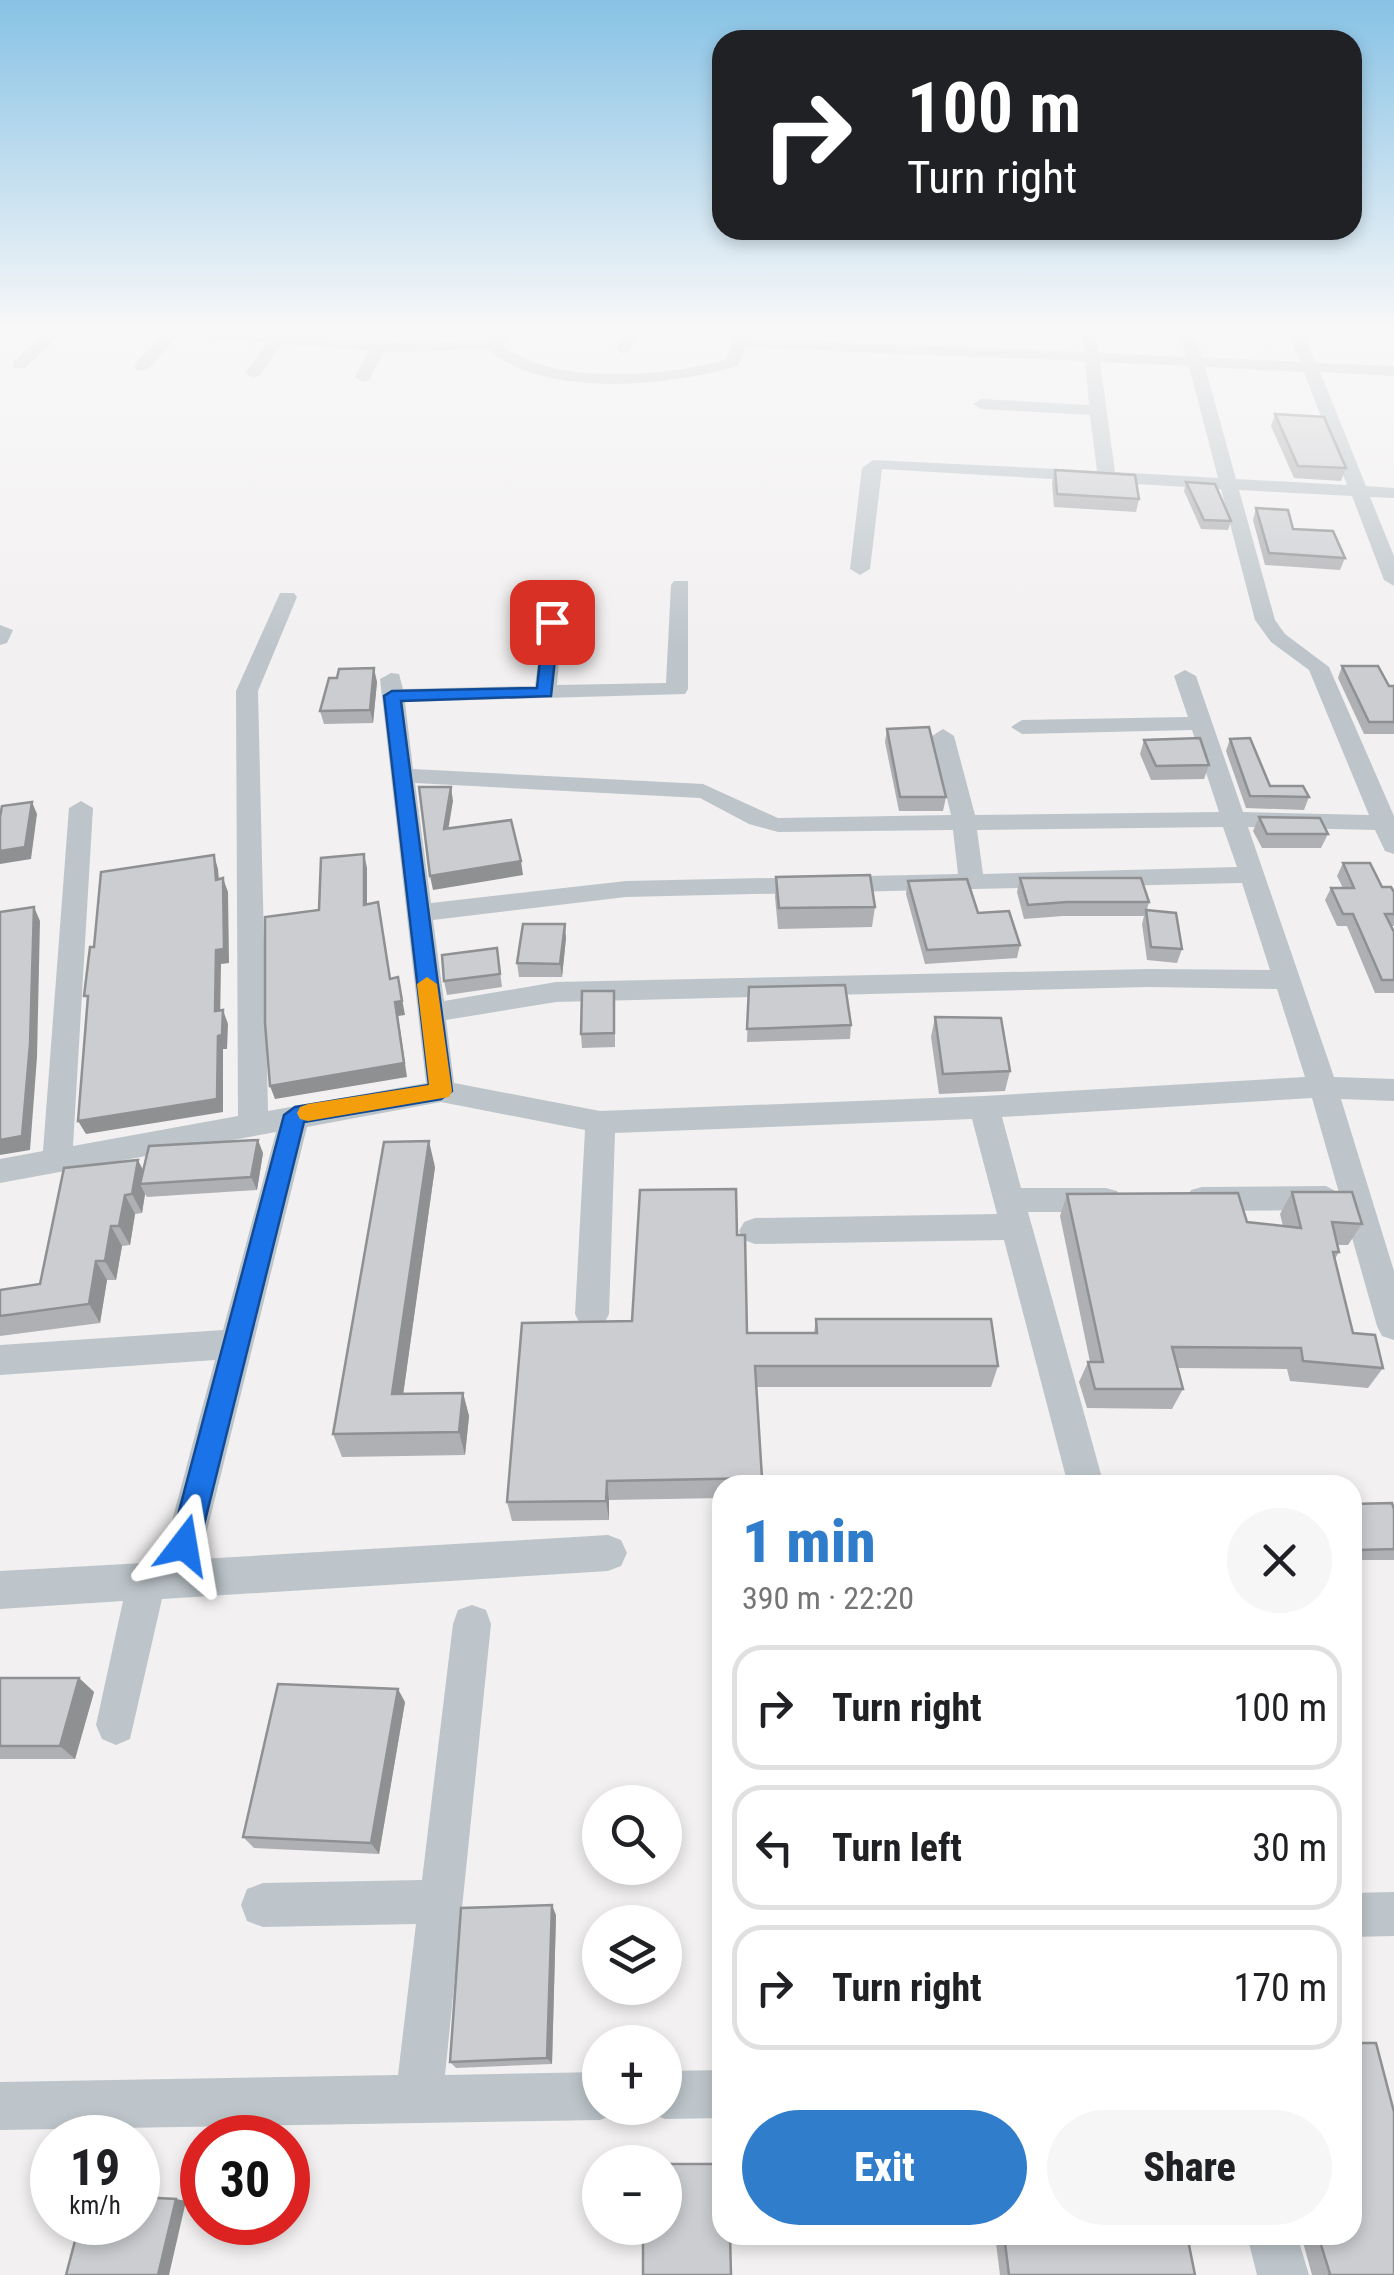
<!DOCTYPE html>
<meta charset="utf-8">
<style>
body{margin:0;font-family:"Roboto Condensed",sans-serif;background:#f6f6f6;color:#202124;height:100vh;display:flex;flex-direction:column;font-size:38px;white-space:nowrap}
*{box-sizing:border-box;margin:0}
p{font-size:32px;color:#757577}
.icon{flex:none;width:55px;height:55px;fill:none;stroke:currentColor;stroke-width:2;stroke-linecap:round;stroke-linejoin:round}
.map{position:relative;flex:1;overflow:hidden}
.drawer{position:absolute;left:712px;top:1475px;width:650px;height:770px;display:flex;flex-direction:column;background:#fff;border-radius:30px;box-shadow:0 5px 15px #0003}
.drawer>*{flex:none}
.guide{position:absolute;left:712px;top:30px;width:650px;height:210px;border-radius:30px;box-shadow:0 5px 15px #0003;background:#202124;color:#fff;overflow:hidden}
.tools{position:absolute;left:582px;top:1785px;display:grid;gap:20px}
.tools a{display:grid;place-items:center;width:100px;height:100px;border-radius:50%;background:#fff;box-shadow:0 5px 15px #0003;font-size:50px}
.speed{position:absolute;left:30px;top:2115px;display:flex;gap:20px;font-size:50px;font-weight:700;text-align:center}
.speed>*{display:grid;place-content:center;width:130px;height:130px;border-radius:50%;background:#fff;box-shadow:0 5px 15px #0003;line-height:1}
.speed small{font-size:25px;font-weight:400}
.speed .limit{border:15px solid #d22;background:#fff;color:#111}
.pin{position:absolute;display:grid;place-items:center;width:85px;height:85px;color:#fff;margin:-42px;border-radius:20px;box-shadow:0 5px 15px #0006}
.me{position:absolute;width:110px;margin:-55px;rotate:14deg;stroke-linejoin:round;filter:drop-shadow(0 0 8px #0008)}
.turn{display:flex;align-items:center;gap:35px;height:210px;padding:0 30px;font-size:45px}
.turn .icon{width:130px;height:130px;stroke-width:2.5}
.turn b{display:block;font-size:70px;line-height:85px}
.round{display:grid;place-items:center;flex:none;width:105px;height:105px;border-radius:52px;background:#f6f6f6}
.head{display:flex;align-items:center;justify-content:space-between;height:170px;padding:0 30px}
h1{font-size:60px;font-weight:800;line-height:75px;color:#307ecb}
.cta{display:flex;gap:20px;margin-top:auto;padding:20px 30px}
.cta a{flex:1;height:115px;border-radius:60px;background:#307ecb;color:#fff;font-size:40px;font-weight:800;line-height:115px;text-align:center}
.cta a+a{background:#f6f6f6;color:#202124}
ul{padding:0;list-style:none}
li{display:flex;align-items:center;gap:30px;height:125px;margin:0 20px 15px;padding:0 10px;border:5px solid #e0e0e0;border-radius:30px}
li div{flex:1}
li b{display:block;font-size:38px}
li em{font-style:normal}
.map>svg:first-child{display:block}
</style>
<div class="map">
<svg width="1394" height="2275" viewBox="0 0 1394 2275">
<rect width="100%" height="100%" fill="#f2f0f0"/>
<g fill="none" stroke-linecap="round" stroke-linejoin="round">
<g fill="#bdc5ca" fill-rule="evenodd">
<path d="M48,330H65L25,368H13V362Z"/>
<path d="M166,330L274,335L277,330H292L288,336L413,343L489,341L500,330H515L502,345C552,386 665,377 725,360L739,330H753L750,339L1084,352L1080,330H1095L1099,353L1186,357L1179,330H1194L1202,357L1300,362L1287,330H1302L1316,363L1394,366V376L1320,372L1366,486L1394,488V498L1370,497L1394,556V586L1384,580L1352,496L1239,490L1275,620L1285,634L1329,667L1394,816V854L1385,851L1375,830L1248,827L1334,1077L1394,1079V1101L1341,1099L1394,1271V1340L1382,1336L1377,1326L1341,1199L1337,1207L1326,1210L1202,1211L1191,1208L1186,1199L1191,1190L1202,1187L1326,1186L1339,1193L1312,1098L1002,1117L1021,1188H1106L1117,1191L1122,1200L1117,1209L1106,1212H1028L1104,1485H1068L1004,1240L755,1244L744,1240L739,1231L744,1222L755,1218L997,1214L972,1119L615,1133L609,1314L604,1324L592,1328L580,1324L575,1314L585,1130L441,1102L307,1127L200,1559L608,1535L621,1540L627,1553L621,1566L608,1571L162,1599L130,1739L116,1745L102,1739L96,1725L123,1601L0,1609V1571L161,1562L215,1360L0,1375V1345L223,1330L276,1132L0,1183V1159L43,1151L69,808L81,801L93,808L73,1146L238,1116L236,691L280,593H294L297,597L258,691L268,1111L426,1083L380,679L391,673L399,674L403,689L535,686L548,583H562L565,587L557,685L666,683L671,585L674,581H688V689L685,694L405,702L413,769L703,784L778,818L951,815L932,736L943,729L954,736L975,815L1219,812L1192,730L1022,734L1011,727L1022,720L1188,717L1174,676L1185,670L1196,676L1243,812L1369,815L1309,670L1271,642L1255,620L1221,489L882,469L870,569L860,575L850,569L862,468L873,460L1097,471L1090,415L981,409L973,404L981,399L1089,405L1085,361L746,348L738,366C669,386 547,399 489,350L384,352L369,380L363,382L355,377L369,351L282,344L259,376L253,378L245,373L267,343L179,335L147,370H135V364ZM1100,362L1189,366L1218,478L1115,472ZM1205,367L1304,372L1347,485L1236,479ZM415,783L700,798L749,824L778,832L953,830L958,874L626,881L431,903ZM1223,827L1237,867L983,874L977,830ZM1242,883L1270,970L1149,969L556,982L444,1001L433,920L626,897ZM1149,987L1277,989L1305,1077L984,1096L600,1111L454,1083L446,1020L556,1002Z"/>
<path d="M626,330H641L628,352L623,354L615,349Z"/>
<path d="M0,625L13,630L7,643L0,645Z"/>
<path d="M472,1605L486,1610L491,1624L445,2075L600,2072V2108H619L617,2113L600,2120L0,2130V2082L398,2075L416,1924L263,1927L247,1921L241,1905L247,1889L263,1883L422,1880L453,1624L458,1610Z"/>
<path d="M1394,1892V1936L1352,1937V1893Z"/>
<path d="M722,2070V2118L665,2119L648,2112L646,2108H665V2071Z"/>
<path d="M1247,2235H1297L1309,2275H1257Z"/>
</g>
</g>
<g fill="#afb0b4">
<path d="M1275,414L1346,468L1341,481L1294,478L1271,426Z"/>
<path d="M1055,470L1139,499L1136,512L1054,507L1052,483Z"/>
<path d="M1186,482L1231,521L1228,530L1201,529L1184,491Z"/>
<path d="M1256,508L1345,558L1340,570L1265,565L1253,520Z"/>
<path d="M1342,666L1389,686H1394V734H1364L1338,678Z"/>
<path d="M337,678L377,682L373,723L324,724L320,711Z"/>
<path d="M887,729L946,797L943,811H899L885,742Z"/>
<path d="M1230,739L1270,786L1309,797L1304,810L1246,808L1226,751Z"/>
<path d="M1144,740L1209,765L1204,779L1151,780L1140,754Z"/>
<path d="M1259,817L1328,834L1321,848H1262L1253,831Z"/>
<path d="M1343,863L1382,887L1394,892V926H1391L1394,932V993H1375L1347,926H1337L1325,900L1331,888H1343L1337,876Z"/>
<path d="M776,877L875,907L872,927L778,929L775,897Z"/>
<path d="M1020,878L1149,902L1147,910L1182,949L1177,963L1147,960L1142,924L1144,916H1063L1024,919L1017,892Z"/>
<path d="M908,881L978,913L1020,945L1017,958L925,964L906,894Z"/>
<path d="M566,938L562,977H519L517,963Z"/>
<path d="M497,948L502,987L447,995L444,981Z"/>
<path d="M749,987L851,1025L850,1039L747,1042Z"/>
<path d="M615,1004V1047L582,1048L581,1034Z"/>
<path d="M935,1017L1010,1071L1005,1091L939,1094L931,1037Z"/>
<path d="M263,1153L257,1190L147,1197L145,1194L142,1213L135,1214L130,1245L122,1246L116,1280H107L100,1323L0,1336V1290L40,1284L143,1171Z"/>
<path d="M435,1167L403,1394L463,1393L469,1416L465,1455L342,1457L333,1434Z"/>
<path d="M1292,1192L1362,1224L1348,1245H1337L1339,1252L1335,1259L1353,1333L1383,1368L1368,1388L1290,1381L1287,1369L1177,1368L1183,1389L1172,1409L1087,1408L1079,1382L1088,1362H1090L1060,1216L1067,1194L1247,1222L1283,1226L1280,1214Z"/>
<path d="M737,1235L747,1333H814L816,1319L998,1366L991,1387H757L761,1485H722V1498L609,1500V1520L512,1521L507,1502L632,1321Z"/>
<path d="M1352,1504L1394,1509V1560H1352Z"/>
<path d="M0,1678H79L94,1692L75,1759H0Z"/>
<path d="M405,1702L379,1854L254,1848L243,1837Z"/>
<path d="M556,1915L552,2064L456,2068L450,2062Z"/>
<path d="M995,2235H1187L1195,2275H1000Z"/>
<path d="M1301,2235H1352L1394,2275H1312Z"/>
</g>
<g fill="#8e9092">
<path d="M374,668L377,682L373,723L370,710Z"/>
<path d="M451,787L453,801L446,843L444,829Z"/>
<path d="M32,802L37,814L31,859L0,864V851Z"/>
<path d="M364,854L367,868V918L364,905Z"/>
<path d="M214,855L218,869L220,893L216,880Z"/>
<path d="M521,861L523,875L433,890L430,876Z"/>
<path d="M223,878L228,892L229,963L221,964L220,1025L215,1011L216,950Z"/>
<path d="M34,907L40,921L37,1057L30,1150L0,1155V1140Z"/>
<path d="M565,924L566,938L562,977L560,964Z"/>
<path d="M398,977L405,1015L398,1016L407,1077L275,1099L270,1086Z"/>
<path d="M223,1010L228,1024L227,1049H223V1112L86,1134L78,1121L218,1036Z"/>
<path d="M258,1140L263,1153L257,1190L251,1177Z"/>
<path d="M429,1141L435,1167L400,1417L392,1394Z"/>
<path d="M138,1160L148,1180L140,1184L145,1194L142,1213L132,1194Z"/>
<path d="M125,1195L135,1214L130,1245L119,1226Z"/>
<path d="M111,1226L122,1246L116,1280L105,1261Z"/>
<path d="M96,1261L107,1280L100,1323L89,1304Z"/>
<path d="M463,1393L469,1416L465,1455L459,1432Z"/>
<path d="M607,1481L609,1500V1520L606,1501Z"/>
<path d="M79,1678L94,1692L75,1759L60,1746Z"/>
<path d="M398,1689L405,1702L379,1854L371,1843Z"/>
<path d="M552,1905L556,1915L552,2064L547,2058Z"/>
<path d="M176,2199L186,2201L169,2275H158Z"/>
</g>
<g fill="#cbcdd1" stroke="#8e9092" stroke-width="2.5">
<path d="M1275,414L1324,417L1346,468L1298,466Z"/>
<path d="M1055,470L1135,475L1139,499L1057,494Z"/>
<path d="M1186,482L1215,484L1231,521L1204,520Z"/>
<path d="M1256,508L1288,510L1293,529L1333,531L1345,558L1269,553Z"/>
<path d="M1342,666H1378L1389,686H1394V722H1369Z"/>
<path d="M374,668L370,710L320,711L329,678H337L339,669Z"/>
<path d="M929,727L946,797H900L887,729Z"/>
<path d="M1200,738L1209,765L1156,766L1144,740Z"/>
<path d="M1250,738L1270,786H1303L1309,797L1250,796L1230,739Z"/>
<path d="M419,787H451L444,829L511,820L521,861L430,876Z"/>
<path d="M32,802L25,847L0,851V817L2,806Z"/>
<path d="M1259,817L1320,818L1328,834H1267Z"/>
<path d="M364,854V905L378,902L390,979L398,977L402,1001L395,1002L404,1063L270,1086L265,1023V917L319,910L321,858Z"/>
<path d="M214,855L216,880L223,878L224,949L216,950L215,1011L223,1010L222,1035L218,1036L217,1099L78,1121L88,996H84L90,947H94L101,872Z"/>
<path d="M1343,863H1370L1382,887H1391L1394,892V914H1385L1394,932V980H1382L1353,914H1343L1331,888H1354Z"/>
<path d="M870,875L875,907L779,908L776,877Z"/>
<path d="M1020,878H1141L1149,902H1067L1028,905Z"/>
<path d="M967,879L978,913L1009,911L1020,945L927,950L908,881Z"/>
<path d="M34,907L30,1044L22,1136L0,1140V912Z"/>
<path d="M1146,910L1176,913L1182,949L1151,947Z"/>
<path d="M523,924H565L560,964L517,963Z"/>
<path d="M497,948L500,974L444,981L442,955Z"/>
<path d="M845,985L851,1025L747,1029L749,987Z"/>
<path d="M582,991H614V1033L581,1034Z"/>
<path d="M935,1017L1001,1018L1010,1071L943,1074Z"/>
<path d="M258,1140L251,1177L140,1184L149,1146Z"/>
<path d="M429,1141L392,1394L463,1393L459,1432L333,1434L384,1142Z"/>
<path d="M138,1160L132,1194L125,1195L119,1226H111L105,1261H96L89,1304L0,1316V1290L40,1284L64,1168Z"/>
<path d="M736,1189L737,1235H745L747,1333H817L816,1319H991L998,1366H755L762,1478L607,1481L606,1501L507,1502L522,1323L632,1321L640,1190Z"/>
<path d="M1292,1192H1352L1362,1224L1332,1222L1339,1252H1333L1353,1333L1375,1335L1383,1368L1303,1361L1301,1348L1172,1347L1183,1389H1095L1088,1362H1103L1067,1194L1238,1193L1247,1222L1301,1228Z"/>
<path d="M1392,1503L1394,1509V1549L1358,1550L1352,1534V1504Z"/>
<path d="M0,1678H79L60,1746H0Z"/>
<path d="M278,1684L398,1689L371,1843L243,1837Z"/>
<path d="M552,1905L547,2058L450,2062L461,1908Z"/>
<path d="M1352,2043H1376L1394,2112V2275H1329L1330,2274L1318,2235H1352Z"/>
<path d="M665,2164H722V2235H730L731,2275H643V2228H665Z"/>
<path d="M138,2197L176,2199L158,2275H66L80,2222H138Z"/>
<path d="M1004,2235H1187L1195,2275H1009Z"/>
</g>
<linearGradient id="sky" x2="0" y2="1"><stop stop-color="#87c2e5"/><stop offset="0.51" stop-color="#f9f8f8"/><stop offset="1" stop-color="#f9f8f8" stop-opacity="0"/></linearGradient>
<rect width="1394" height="648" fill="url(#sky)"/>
<path fill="#1a73e8" stroke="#114b97" stroke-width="2.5" d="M552,618L559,622L551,696L401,701L452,1091L441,1099L304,1122L199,1545L195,1555L184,1559L174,1555L170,1545L284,1115L295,1107L429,1085L384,696L392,691L537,688L544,622Z"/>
<path fill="#f59e0b" d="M427,977L437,984L452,1091L449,1097L308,1121L300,1119L297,1113L300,1107L308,1104L429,1085L417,984Z"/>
</svg>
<div class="tools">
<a><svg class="icon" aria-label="search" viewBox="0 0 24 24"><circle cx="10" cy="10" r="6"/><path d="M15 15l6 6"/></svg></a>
<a><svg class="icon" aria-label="layers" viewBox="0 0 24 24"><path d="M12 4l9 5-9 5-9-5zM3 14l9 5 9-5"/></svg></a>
<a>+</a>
<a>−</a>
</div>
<div class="speed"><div>19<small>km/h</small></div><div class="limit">30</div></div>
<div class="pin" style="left:552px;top:622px;background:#d93025"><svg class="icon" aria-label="arrive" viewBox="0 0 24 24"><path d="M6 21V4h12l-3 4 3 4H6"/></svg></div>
<svg class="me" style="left:184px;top:1545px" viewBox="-20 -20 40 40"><path d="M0-17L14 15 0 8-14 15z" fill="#1a73e8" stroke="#fff" stroke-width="4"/></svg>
<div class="guide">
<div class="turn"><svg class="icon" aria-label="right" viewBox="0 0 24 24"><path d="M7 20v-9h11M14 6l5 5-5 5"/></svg><div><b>100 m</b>Turn right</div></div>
</div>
<section class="drawer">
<div class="head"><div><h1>1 min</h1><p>390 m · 22:20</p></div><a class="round"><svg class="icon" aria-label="close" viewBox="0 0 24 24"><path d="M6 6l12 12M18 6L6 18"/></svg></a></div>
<ul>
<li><svg class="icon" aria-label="right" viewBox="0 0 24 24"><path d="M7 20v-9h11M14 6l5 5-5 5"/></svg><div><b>Turn right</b></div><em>100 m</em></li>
<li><svg class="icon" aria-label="left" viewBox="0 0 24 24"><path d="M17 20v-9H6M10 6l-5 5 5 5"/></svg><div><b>Turn left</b></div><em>30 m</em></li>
<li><svg class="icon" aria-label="right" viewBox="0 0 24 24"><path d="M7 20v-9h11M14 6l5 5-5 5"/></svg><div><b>Turn right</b></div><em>170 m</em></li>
</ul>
<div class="cta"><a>Exit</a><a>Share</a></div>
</section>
</div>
